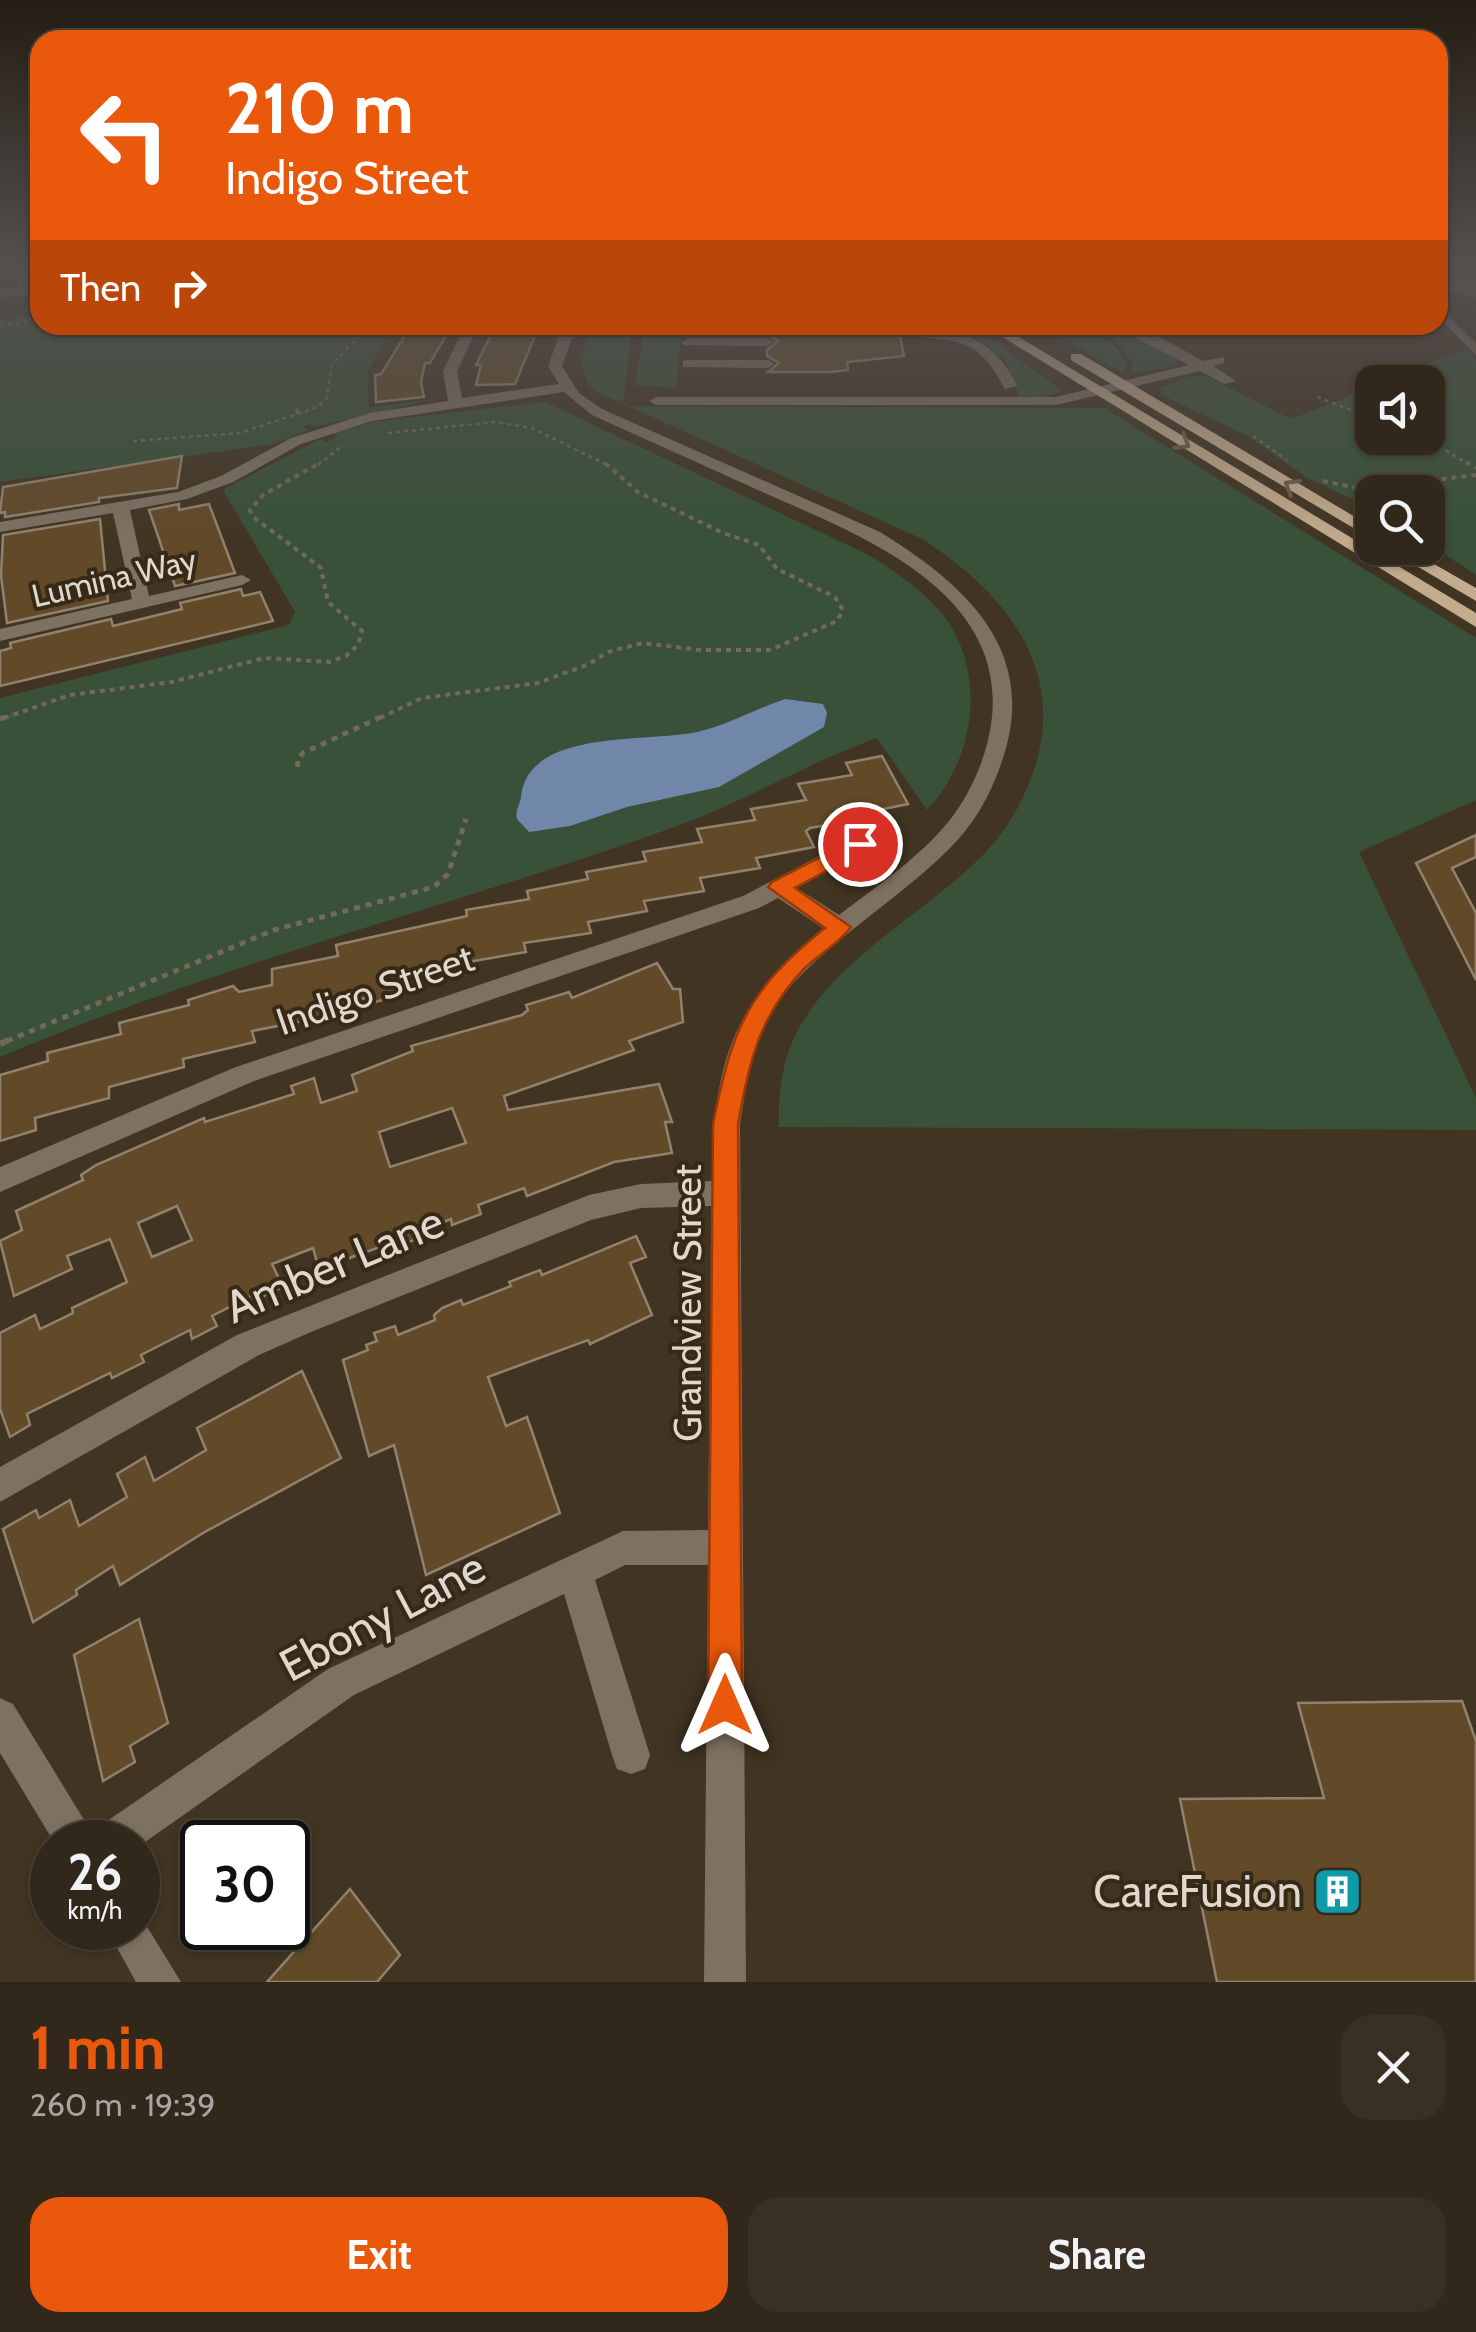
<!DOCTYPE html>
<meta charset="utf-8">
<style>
body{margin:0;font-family:Cabin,sans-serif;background:#392f23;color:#f1f3f6;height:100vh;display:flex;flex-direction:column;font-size:38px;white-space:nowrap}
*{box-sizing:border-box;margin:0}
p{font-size:32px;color:#a8a5a2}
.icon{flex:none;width:55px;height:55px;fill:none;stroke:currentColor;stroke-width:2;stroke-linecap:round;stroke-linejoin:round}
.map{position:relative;height:1982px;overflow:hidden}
.panel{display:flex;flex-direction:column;background:#31271a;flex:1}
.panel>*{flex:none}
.hud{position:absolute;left:30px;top:30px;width:1418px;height:305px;border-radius:30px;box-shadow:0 2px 8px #0004,0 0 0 2px #4c4439;background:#ea580c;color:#fff;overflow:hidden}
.controls{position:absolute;left:1355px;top:365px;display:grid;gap:20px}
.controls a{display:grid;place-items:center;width:90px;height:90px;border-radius:20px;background:#31271a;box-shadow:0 2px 8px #0004,0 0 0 2px #4c4439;font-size:50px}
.speed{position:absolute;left:30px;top:1820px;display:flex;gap:20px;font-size:50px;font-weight:700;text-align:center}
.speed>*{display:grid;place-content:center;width:130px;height:130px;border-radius:50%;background:#31271a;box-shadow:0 2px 8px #0004,0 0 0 2px #4c4439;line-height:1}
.speed small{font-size:25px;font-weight:400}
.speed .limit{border:5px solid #111;border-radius:15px;background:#fff;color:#111}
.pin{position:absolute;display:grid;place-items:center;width:85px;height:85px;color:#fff;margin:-42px;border:5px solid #fff;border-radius:50%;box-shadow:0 2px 10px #0007}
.me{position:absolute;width:110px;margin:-55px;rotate:0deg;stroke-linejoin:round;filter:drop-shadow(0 0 8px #0008)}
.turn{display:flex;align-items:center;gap:35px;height:210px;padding:0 30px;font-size:45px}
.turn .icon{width:130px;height:130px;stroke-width:2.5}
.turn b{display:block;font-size:70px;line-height:85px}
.then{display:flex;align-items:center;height:95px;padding:0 30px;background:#0003;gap:20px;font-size:38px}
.round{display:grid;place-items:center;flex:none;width:105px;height:105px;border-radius:30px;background:#392f23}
.headline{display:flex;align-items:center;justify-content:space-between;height:170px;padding:0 30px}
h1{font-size:60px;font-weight:800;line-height:75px;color:#ea580c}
.primary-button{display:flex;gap:20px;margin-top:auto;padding:20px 30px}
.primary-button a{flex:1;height:115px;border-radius:30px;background:#ea580c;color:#fff;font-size:40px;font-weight:800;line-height:115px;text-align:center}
.primary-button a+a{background:#392f23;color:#f1f3f6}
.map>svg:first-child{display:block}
</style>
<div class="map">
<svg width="1476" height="1982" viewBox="0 0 1476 1982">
<rect width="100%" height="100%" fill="#413422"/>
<g fill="#385138">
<path d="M40,315V325H393L368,371L369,408L439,398L315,427L310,424L304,427L308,430L274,444L0,482V319Z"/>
<path d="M592,325H632L623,402L630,406L1104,408L1476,638V800L1359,852L1476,1098V1130L779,1127C778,1088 783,1052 805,1018C847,953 923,913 978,860C1006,833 1025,800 1036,763C1065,665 1002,590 922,539L597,392C573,373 584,350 592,325Z"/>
<path d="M644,325H682L676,388L636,385Z"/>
<path d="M940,325H970L1063,391L1043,398L1019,396L1004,356L996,355C982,333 958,339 940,325Z"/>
<path d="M1041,325C1075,325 1116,331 1127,368L1121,372Z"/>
<path d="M1079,325L1131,334L1178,359L1174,367L1131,373L1133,363L1113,339Z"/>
<path d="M1467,348L1476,358V575L1428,543V492H1372V508L1309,479L1246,435L1162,395L1160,388L1192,376H1206L1291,419L1372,387V438H1428V382H1383Z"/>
<path d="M545,402L871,556C895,572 920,588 939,610C988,667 977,758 927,810L877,738C810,762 749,799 683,824C456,906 222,963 0,1057V698L289,625L295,612L224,492L225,488L321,439L326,442L338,437L333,433L378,421Z"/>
</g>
<path fill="#7087aa" d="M785,699L823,704L827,713L824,727L719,787L627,807L570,826L529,832L517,819C515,809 520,806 521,797C528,728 647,743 697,732C727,725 755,709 785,699Z"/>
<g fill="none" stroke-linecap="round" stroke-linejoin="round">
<path fill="#6c6151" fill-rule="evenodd" d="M1438,266L1476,278V299L1438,287Z"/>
</g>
<g fill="#624a28" stroke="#91826e" stroke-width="2.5" fill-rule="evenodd">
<path d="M407,325H452L430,363H425L421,382L424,397L376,402L375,375L381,374L406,334Z"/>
<path d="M496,325L539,326L515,384L476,385L481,365H476Z"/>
<path d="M766,325H898L904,356L847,362L848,370L830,372H768L779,363L767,356V350L778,341L766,334Z"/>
<path d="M182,456L177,488L99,498V502L5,517V512L0,513L3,487Z"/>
<path d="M179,504V510L209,504L235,573L175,586L149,510Z"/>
<path d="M100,519L108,601L7,623L1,576L3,535Z"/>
<path d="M241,589L243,596L260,592L273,621L0,686V651L11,648L10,643L111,619L113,626L182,609L180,603Z"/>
<path d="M882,756L908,804L859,814L862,819L810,828L806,831L814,847L756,858L760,868L700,878L704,891L644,901L647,911L588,922L591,933L524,943L526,952L462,963L464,975L395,984L398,996L371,1003L370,997L328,1007L329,1016L252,1031L255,1042L183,1059L184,1067L109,1087V1098L35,1118L36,1130L0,1141V1075L48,1061L47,1053L121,1034L119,1023L189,1005L188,1000L233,986L239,992L272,985V969L338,956L336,945L467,916L466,910L529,899L527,891L588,879L586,872L646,861L643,852L702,842L697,829L755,820L751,809L806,800L798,784L852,775L846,763Z"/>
<path d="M1476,835V857L1452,868L1476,913V980L1416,863Z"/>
<path d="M657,963L673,989H680L683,1022L629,1041L634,1050L504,1096L508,1110L659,1084L672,1122H665L672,1153L614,1162L527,1196L524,1188L478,1205L481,1214L452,1225L451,1219L415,1233L417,1239L389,1249L388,1244L319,1269L313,1248L272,1264L283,1287L253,1301L251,1296L212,1316L217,1326L192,1339L190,1330L141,1355L144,1362L112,1378L110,1373L27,1414L30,1425L10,1437L0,1409V1333L35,1315L40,1329L73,1313L72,1308L127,1282L110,1239L67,1256L72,1269L14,1296L0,1241L22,1230L16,1211L83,1180L81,1175L96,1165L204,1118L205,1122L294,1094L291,1086L314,1078L321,1103L357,1091L352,1075L413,1051L411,1046L522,1015L528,1010L526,1005L569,992L572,998ZM452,1108L466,1143L390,1167L379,1132ZM177,1206L192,1240L152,1257L138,1223Z"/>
<path d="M636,1236L646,1257L630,1263L652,1315L590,1344L588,1340L488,1377L506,1426L527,1417L560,1513L426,1575L394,1445L369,1456L343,1360L368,1350L366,1345L377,1341L374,1333L395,1326L398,1335L435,1320L434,1315L442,1308L461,1300L463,1305L511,1286L509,1282L540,1270L542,1275Z"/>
<path d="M302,1371L341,1458L203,1533L120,1585L113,1566L76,1590L77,1595L33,1622L3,1529L36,1510L39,1518L70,1500L79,1526L127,1497L117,1474L145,1457L154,1481L206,1450L197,1428Z"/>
<path d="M139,1619L168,1723L130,1746L135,1762L103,1781L74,1655Z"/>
<path d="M1462,1701L1476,1741V1982H1217L1180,1799L1324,1798L1298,1703Z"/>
<path d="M350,1889L400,1955L377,1982H267Z"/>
</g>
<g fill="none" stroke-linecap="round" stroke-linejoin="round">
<g stroke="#746959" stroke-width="2.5" stroke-dasharray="4 4" stroke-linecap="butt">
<path d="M0,325L40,321"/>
<path d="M1317,397L1372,418"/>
<path d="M295,410H300L301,411L295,413Z"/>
<path d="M388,433L495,422L532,428L607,465"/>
<path d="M1253,436L1287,460"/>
<path d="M1425,438L1470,465"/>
<path d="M133,441L240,433L318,407L327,398L332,365L368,325"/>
<path d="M318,465L343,445"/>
</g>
<g stroke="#746959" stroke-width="4" stroke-dasharray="5 5" stroke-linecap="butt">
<path d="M1466,462L1476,468"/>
<path d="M1323,481L1361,489L1476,475"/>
<path d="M4,718L70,695L172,682L264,658L329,662L346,656L358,645L362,631L328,602L321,568L252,516L250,510L263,495L321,462"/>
<path d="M380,718L422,698L538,683L589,664L608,652L642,643L701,650H770L837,621L843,610L835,597L777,569L759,545L723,533L638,492L604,462"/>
</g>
<g stroke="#746959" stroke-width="5" stroke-dasharray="6 6" stroke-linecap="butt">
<path d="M0,719L12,715"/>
<path d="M298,767L297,760L303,753L385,715"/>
<path d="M7,1041L274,930L434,887L448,874L466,819"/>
</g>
<path stroke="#746959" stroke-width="6" stroke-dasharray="9 9" stroke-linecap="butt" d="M0,1044L13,1038"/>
<g fill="#7d7162" fill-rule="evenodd">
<path d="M26,266H38L29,286L40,285V293L0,297V289L16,288Z"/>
<path d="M1438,306L1476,343V355L1438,317Z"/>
<path d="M465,325H479L457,371L462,398L559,384L548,366L563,325H577L562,366L579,393L602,409L880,532C964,584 1039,649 1003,758C992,792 975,824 949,849C895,903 826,941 778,1001C751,1036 747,1082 740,1124L746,1982H704L708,1565H625L595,1580L650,1755L645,1769L631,1774L617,1769L612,1755L564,1594L354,1695L138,1847V1842H54L0,1753V1698L13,1704L94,1836L97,1828L328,1669L623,1531L708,1530L712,1206L641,1208L591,1220L311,1332L259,1355L0,1502V1467L237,1335L589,1195L641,1184L712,1181C713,1064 731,1004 823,928L778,898L759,908L254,1081L0,1192V1167L236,1067L743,896L852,839H868L871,844L868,849L797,888L839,915C877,886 919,858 949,821C972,792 988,754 992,717C1005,587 854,533 758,490C703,465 647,440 592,415L564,392L372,421L301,444L233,482L187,499L130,510L149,596L242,575L251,580L242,585L0,641V629L132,599L113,513L0,532V522L178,492L221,476L291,438L370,413L448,401L443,371Z"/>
<path d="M911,325C956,325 998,342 1017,386L1005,389C979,340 964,342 914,336L908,328Z"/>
<path d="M1110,325L1147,330L1203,361L1224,357V363L1213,366L1236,381L1224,384L1200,371L1056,405H656L649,401L656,397H1056L1189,365Z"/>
<path d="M689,338H767L774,342L767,346L684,345L682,342Z"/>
<path d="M688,360H768L775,364L768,368L683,367V361Z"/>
<path d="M138,1912L181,1982H136L106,1928H138Z"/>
</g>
<g fill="#c3ab8d" fill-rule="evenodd">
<path d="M983,325H999L1476,613V627Z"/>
<path d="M1071,354H1081L1372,527V539L1071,360Z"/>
<path d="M1386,548H1406L1476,588V601Z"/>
</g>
</g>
<defs><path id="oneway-chevron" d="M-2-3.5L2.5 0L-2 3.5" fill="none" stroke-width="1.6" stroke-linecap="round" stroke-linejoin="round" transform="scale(2.5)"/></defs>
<g stroke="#6e5d47">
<use href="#oneway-chevron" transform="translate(1183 443) rotate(32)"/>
<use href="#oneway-chevron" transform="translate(1291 486) rotate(-149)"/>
</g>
<linearGradient id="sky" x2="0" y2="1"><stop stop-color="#241d13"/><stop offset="0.49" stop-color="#54504f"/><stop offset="1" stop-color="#54504f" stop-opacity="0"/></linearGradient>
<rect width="1476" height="543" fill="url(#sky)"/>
<path fill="#ea580c" stroke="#983908" stroke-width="2.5" d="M860,837L867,839V849L795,888L851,927C839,944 819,954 804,969C759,1016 749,1062 738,1124L742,1705L737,1717L725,1722L713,1717L708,1705L713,1124C732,1029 747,990 825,928L768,887L772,882Z"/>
<defs>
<symbol id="building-square" viewBox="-11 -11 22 22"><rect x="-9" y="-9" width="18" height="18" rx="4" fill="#0f9aa8" stroke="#362918"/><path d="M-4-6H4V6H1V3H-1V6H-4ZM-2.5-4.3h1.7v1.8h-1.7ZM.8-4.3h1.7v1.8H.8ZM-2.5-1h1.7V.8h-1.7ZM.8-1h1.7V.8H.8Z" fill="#fff"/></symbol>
</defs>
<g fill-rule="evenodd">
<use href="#building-square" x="1310" y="1864" width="55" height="55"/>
</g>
<g text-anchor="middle" stroke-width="8" stroke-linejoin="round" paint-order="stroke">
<g font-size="32" fill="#e0d8cd" stroke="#362918">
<text transform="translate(114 578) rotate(-13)" y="11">Lumina Way</text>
</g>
<g font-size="38" fill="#e0d8cd" stroke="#362918">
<text transform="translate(375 990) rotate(-19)" y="13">Indigo Street</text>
<text transform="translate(688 1303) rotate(-90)" y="13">Grandview Street</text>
</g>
<g font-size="45" fill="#e0d8cd" stroke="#362918">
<text transform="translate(334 1264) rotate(-23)" y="16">Amber Lane</text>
<text transform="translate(382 1616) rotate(-28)" y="16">Ebony Lane</text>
</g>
<g font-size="45" fill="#e0d8cd" stroke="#362918" text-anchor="end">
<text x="1302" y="1907">CareFusion</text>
</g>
</g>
</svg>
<div class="controls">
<a><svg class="icon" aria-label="sound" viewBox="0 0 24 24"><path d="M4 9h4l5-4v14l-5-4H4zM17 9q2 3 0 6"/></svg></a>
<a><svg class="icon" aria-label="search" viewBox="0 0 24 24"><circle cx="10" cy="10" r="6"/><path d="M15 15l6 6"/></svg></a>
</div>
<div class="speed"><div>26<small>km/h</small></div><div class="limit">30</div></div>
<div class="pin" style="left:860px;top:844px;background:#d93025"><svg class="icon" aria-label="arrive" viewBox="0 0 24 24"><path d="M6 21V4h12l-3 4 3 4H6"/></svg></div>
<svg class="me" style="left:725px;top:1705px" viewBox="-20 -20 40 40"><path d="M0-17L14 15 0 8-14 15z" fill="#ea580c" stroke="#fff" stroke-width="4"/></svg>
<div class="hud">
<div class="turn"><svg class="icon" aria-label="left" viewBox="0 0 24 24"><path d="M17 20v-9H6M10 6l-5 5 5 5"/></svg><div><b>210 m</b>Indigo Street</div></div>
<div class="then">Then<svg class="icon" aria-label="right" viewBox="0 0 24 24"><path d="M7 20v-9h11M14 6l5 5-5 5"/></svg></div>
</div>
</div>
<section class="panel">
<div class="headline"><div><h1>1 min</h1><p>260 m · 19:39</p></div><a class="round"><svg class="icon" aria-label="close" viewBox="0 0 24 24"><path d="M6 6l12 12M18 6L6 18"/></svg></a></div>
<div class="primary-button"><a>Exit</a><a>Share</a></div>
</section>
